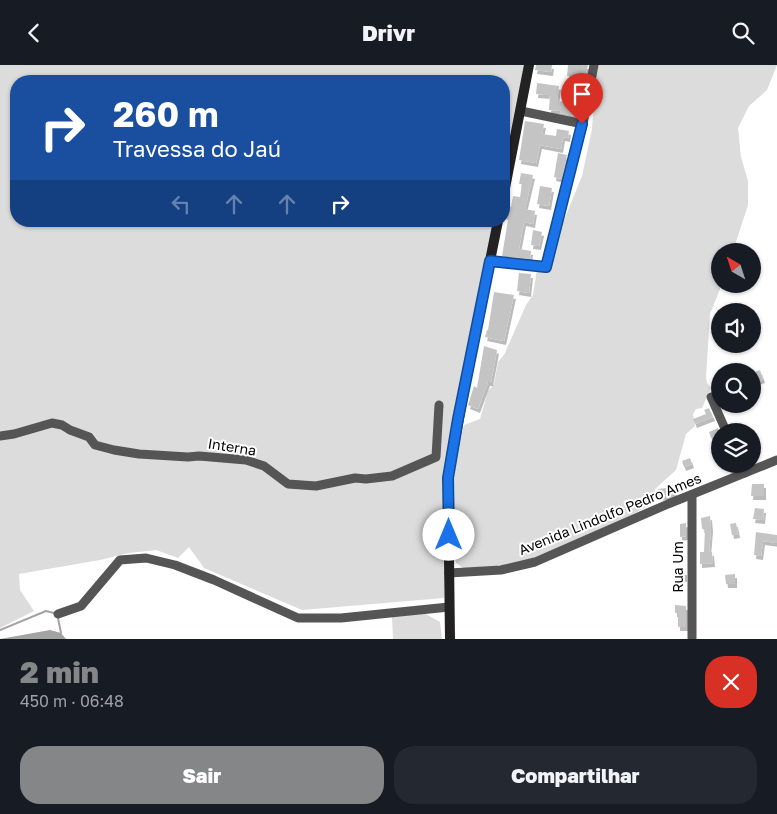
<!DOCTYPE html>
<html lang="pt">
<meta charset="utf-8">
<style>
body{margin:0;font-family:"Golos Text",sans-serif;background:#242831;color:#f1f3f6;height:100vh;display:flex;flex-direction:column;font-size:19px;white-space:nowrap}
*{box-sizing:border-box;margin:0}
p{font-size:16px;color:#9ea1a6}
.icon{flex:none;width:28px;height:28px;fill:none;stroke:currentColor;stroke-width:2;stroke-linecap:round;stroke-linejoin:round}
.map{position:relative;height:574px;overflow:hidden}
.panel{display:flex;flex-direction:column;background:#171b24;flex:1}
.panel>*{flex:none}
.top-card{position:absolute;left:10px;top:10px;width:500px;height:152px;border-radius:20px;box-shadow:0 1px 4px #0004;background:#1a4fa0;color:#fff;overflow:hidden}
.needle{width:32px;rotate:321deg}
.fabs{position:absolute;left:711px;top:178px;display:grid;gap:10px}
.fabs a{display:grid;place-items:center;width:50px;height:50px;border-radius:50%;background:#171b24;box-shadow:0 1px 4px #0004;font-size:25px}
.pin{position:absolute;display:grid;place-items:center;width:42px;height:42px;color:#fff;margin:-51px -21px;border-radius:50% 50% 50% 0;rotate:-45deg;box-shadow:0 0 5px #0007}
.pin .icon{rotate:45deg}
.me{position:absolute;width:55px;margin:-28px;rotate:0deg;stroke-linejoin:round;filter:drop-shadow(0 0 4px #0008)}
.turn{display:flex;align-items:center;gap:18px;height:105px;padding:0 20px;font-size:22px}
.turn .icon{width:65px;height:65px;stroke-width:2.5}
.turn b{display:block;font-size:35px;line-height:42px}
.lanes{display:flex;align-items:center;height:48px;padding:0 20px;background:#0003;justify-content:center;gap:25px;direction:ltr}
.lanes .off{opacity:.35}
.round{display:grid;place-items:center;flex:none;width:52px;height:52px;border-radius:20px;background:#242831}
.overview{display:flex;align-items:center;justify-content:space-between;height:85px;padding:0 20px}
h1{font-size:30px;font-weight:800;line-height:38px;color:#858687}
.primary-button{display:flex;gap:10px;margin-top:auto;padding:10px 20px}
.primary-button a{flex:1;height:58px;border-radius:20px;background:#858687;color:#fff;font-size:20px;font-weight:800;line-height:58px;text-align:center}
.primary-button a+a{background:#242831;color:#f1f3f6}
header{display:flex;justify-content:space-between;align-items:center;height:65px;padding:0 20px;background:#171b24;font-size:22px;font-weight:800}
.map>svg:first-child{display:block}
</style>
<header><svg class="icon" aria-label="back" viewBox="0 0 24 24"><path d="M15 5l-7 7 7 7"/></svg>Drivr<svg class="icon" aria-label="search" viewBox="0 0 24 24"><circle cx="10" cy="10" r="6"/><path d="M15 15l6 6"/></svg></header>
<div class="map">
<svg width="777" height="574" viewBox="0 0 777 574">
<defs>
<filter id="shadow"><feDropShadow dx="2" dy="4" stdDeviation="0" flood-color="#0004"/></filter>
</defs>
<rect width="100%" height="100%" fill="#fff"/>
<g fill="#dcdcdc">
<path d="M0,0H527L504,120V16H16V156H497L446,412L444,533L302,545L204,503L189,482L178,493L156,485L129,488L100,495L19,509L20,525L34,546L0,563Z"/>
<path d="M595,0H777L767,25L749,41L738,63L741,92L748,116V140L733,186H720V219H722L710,249L706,312L707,318L711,323L702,343L696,344L693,349L695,361L686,369L676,405L655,424L656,437L624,454L521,498L466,505L456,498C452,452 450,405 464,360L480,354L488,326L494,319L498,297L504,290L526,240L533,230L537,204L549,205L555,177L582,111L592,64L596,7Z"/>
<path d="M424,548L440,557L442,574H393L392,552Z"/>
</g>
<path fill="#a3a3a3" d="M50,565L61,568L66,574H0Z"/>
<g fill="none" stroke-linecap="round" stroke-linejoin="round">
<g stroke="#a3a3a3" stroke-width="2">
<path d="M58,553L61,568"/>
<path d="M0,565L46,546L54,548"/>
</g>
</g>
<g fill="#c4c4c4" filter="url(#shadow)">
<path d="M536,0H552L551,7L535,5Z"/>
<path d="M568,0H588L585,13L581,12L576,51L560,48L561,46L549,45L550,30L536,29L537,18L559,21L557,36L568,37L571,11H567Z"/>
<path d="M525,56L544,59L542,69L556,71L557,64L569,66L568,73L563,72L561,84L540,80L536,98L519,95Z"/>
<path d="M558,88L567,90L562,114L554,112Z"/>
<path d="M521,108L533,110L525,144L535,146L533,159L524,157L519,184L531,186L530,194L502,191L508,155L506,154L508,141L511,142L513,131L520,132L522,119H519Z"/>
<path d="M540,121L552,123L549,141L537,139Z"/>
<path d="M533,165L542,167L539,181L531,180Z"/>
<path d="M519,208L531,209L529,228L517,226Z"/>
<path d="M494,227L514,230L504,276L485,272L487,265H488Z"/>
<path d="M484,281L497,285L491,317H488L478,344L468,340L474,321L477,323Z"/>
<path d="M760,305L763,314L752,318V308Z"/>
<path d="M709,343L713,352L695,359L693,354L706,349L704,345Z"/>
<path d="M718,363L720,370L711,373L709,367Z"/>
<path d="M690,393L692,399L684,402L682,396Z"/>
<path d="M752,419H764V431H751Z"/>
<path d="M673,422L676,429L659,432L658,424Z"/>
<path d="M755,443L764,444L763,455L753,454Z"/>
<path d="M710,451L711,463L709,487H712L713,498L700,499V487H704L705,464H702L701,453Z"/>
<path d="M686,458V471L680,472V459Z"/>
<path d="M736,458L738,469L732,470L730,459Z"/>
<path d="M756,467L777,470V478L763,476L761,491L754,490Z"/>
<path d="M678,506H685V513L677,512Z"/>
<path d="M735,509V519H726L725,510Z"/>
<path d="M675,540L686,541V562H678V548H675Z"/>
</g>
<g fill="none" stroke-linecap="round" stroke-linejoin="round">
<g stroke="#555" stroke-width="9">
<path d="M521,46L583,59"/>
<path d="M490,196L546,202L583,59L594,0"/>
<path d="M711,332L726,366"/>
<path d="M0,371L14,369L52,358L62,360L70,365L89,372L95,380L114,385L139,389L188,392L199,391L246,395L264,401L288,419L316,421L355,413L366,414L392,411L436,392L439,340"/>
<path d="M741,399L745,408"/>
<path d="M692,430V574"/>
<path d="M449,508L501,505L535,497L668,439L777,395"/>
<path d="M58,549L81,541L120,495L146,493L175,500L214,515L298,553H341L449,542"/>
</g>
<g stroke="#222" stroke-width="10">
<path d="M504,128L529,0"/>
<path d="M450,574L448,413L466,315L498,156"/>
</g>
</g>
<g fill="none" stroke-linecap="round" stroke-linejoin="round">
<defs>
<path id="route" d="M449,470L448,413L458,354L490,196L546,202L582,59"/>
</defs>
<use href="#route" stroke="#114b97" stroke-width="12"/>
<use href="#route" stroke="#1a73e8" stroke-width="9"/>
</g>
<g text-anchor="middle" stroke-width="4" stroke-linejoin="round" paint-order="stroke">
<g font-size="14" fill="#000" stroke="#fff">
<text transform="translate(232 382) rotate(9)" y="5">Interna</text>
<text transform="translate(610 449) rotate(-22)" y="5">Avenida Lindolfo Pedro Ames</text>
<text transform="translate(678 502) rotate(-90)" y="5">Rua Um</text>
</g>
</g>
</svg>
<div class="fabs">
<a><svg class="needle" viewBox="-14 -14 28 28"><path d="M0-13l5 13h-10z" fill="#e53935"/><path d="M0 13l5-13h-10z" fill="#9ea1a6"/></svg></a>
<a><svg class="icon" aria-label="sound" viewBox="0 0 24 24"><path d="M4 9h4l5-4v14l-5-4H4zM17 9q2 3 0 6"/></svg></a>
<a><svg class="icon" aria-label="search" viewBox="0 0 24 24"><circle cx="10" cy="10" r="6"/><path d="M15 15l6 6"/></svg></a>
<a><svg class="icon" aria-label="layers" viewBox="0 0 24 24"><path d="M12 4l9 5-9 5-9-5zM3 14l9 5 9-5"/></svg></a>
</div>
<div class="pin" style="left:582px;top:59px;background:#d93025"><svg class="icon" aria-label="arrive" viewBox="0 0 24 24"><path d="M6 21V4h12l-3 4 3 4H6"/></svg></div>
<svg class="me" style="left:449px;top:470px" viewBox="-20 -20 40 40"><circle r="19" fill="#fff"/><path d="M0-13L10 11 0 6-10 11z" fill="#1a73e8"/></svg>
<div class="top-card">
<div class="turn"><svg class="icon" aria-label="right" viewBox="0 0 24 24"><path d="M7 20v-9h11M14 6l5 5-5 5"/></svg><div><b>260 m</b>Travessa do Jaú</div></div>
<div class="lanes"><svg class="icon off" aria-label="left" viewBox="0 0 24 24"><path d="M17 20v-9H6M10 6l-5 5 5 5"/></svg><svg class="icon off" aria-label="ahead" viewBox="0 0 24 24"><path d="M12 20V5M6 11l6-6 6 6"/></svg><svg class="icon off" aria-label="ahead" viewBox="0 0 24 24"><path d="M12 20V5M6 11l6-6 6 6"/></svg><svg class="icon" aria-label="right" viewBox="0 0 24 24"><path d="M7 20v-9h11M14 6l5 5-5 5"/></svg></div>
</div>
</div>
<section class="panel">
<div class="overview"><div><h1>2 min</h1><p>450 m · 06:48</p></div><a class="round" style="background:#d93025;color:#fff"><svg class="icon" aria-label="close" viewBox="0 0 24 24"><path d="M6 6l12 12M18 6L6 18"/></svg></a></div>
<div class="primary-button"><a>Sair</a><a>Compartilhar</a></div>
</section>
